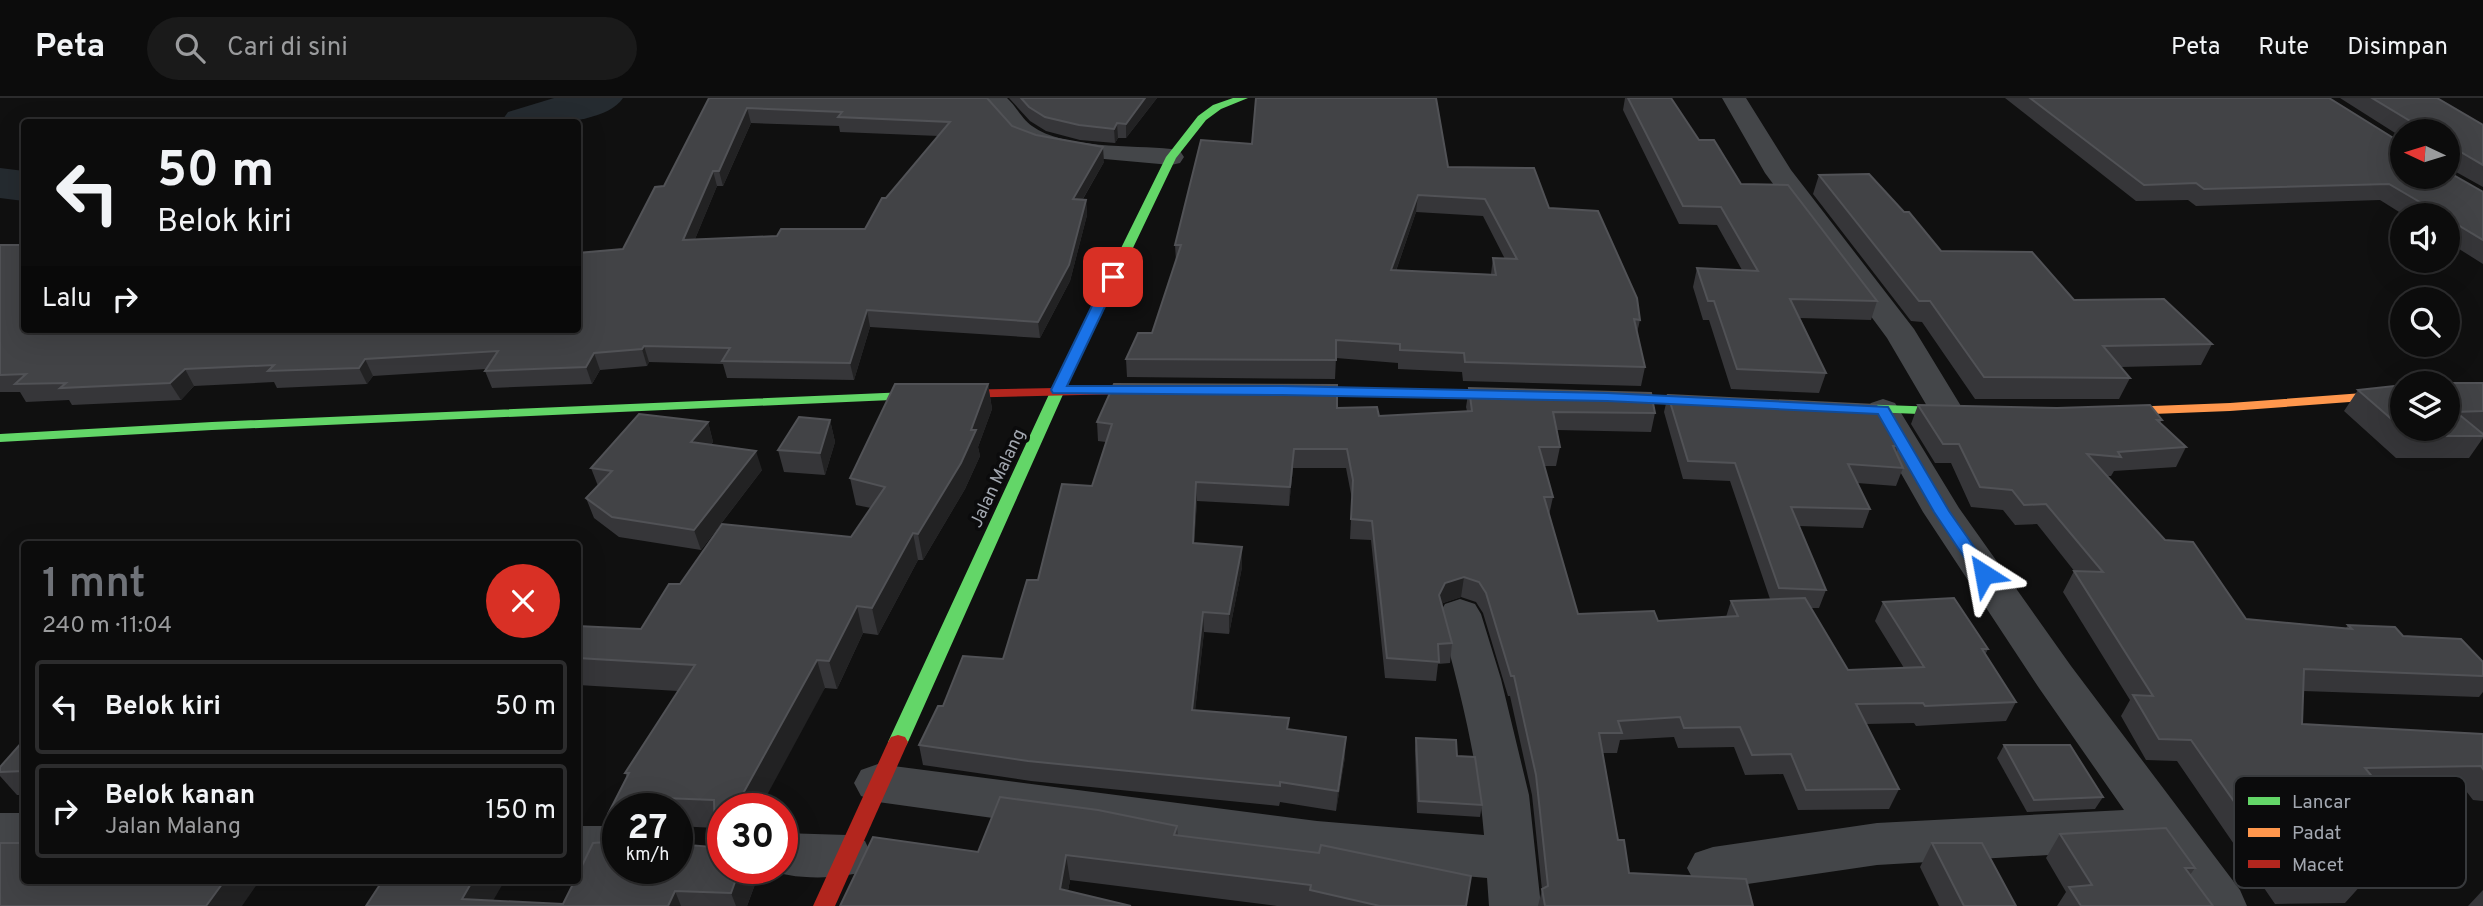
<!DOCTYPE html>
<html lang="id">
<meta charset="utf-8">
<style>
body{margin:0;font-family:Overpass,sans-serif;background:#1a1a1a;color:#f1f3f6;height:100vh;display:flex;flex-direction:column;font-size:26px;white-space:nowrap}
*{box-sizing:border-box;margin:0}
p{font-size:23px;color:#9a9b9d}
.icon{flex:none;width:38px;height:38px;fill:none;stroke:currentColor;stroke-width:2;stroke-linecap:round;stroke-linejoin:round}
.map{position:relative;flex:1;overflow:hidden}
.details{position:absolute;left:21px;top:443px;width:560px;height:343px;display:flex;flex-direction:column;background:#0c0c0c;border-radius:7px;box-shadow:0 7px 28px #0002,0 0 0 2px #2c2c2d}
.details>*{flex:none}
.top-card{position:absolute;left:21px;top:21px;width:560px;height:214px;border-radius:7px;box-shadow:0 7px 28px #0002,0 0 0 2px #2c2c2d;background:#0c0c0c;color:#f1f3f6;overflow:hidden}
.needle{width:46px;rotate:274deg}
.tools{position:absolute;left:2390px;top:21px;display:grid;gap:14px}
.tools a{display:grid;place-items:center;width:70px;height:70px;border-radius:50%;background:#0c0c0c;box-shadow:0 7px 28px #0002,0 0 0 2px #2c2c2d;font-size:35px}
.speed{position:absolute;left:602px;top:695px;display:flex;gap:14px;font-size:35px;font-weight:700;text-align:center}
.speed>*{display:grid;place-content:center;width:91px;height:91px;border-radius:50%;background:#0c0c0c;box-shadow:0 7px 28px #0002,0 0 0 2px #2c2c2d;line-height:1}
.speed small{font-size:18px;font-weight:400}
.speed .limit{border:10px solid #d22;background:#fff;color:#111}
.pin{position:absolute;display:grid;place-items:center;width:60px;height:60px;color:#fff;margin:-30px;border-radius:14px;box-shadow:0 4px 10px #0006}
.me{position:absolute;width:77px;margin:-38px;rotate:326deg;stroke-linejoin:round;filter:drop-shadow(0 0 5px #0008)}
.turn{display:flex;align-items:center;gap:24px;height:147px;padding:0 21px;font-size:32px}
.turn .icon{width:91px;height:91px;stroke-width:2.5}
.turn b{display:block;font-size:49px;line-height:60px}
.then{display:flex;align-items:center;height:66px;padding:0 21px;background:#0003;gap:14px;font-size:26px}
.round{display:grid;place-items:center;flex:none;width:74px;height:74px;border-radius:37px;background:#1a1a1a}
.head{display:flex;align-items:center;justify-content:space-between;height:119px;padding:0 21px}
h1{font-size:42px;font-weight:600;line-height:52px;color:#6f7278}
ul{padding:0;list-style:none}
li{display:flex;align-items:center;gap:21px;height:94px;margin:0 14px 10px;padding:0 7px;border:4px solid #2c2c2d;border-radius:7px}
li div{flex:1}
li b{display:block;font-size:26px}
li em{font-style:normal}
header{display:flex;align-items:center;gap:42px;box-sizing:border-box;height:98px;padding:0 35px;background:#0c0c0c;border-bottom:2px solid #2c2c2d}
header strong{font-size:33px}
nav{display:flex;gap:38px;margin-inline-start:auto;font-size:24px}
.search{width:490px;height:63px;background:#1a1a1a;display:flex;align-items:center;gap:18px;box-sizing:border-box;padding:0 24px;border-radius:38px;color:#9a9b9d;font-size:26px}
.map>svg:first-child{display:block}
</style>
<header>
<strong>Peta</strong>
<div class="search"><svg class="icon" aria-label="search" viewBox="0 0 24 24"><circle cx="10" cy="10" r="6"/><path d="M15 15l6 6"/></svg>Cari di sini</div>
<nav><a>Peta</a><a>Rute</a><a>Disimpan</a></nav>
</header>
<div class="map">
<svg width="2483" height="808" viewBox="0 0 2483 808">
<rect width="100%" height="100%" fill="#101010"/>
<g fill="none" stroke-linecap="round" stroke-linejoin="round">
<g fill="#252b30" fill-rule="evenodd">
<path d="M554,0H623C604,28 533,27 501,24L508,14Z"/>
<path d="M0,70L24,73V103L0,100Z"/>
</g>
<g fill="#444649" fill-rule="evenodd">
<path d="M976,0H1007C1016,8 1022,21 1032,28C1063,51 1133,47 1171,51L1180,53L1184,59L1180,65L1171,67L1082,59L1038,49L1015,40L992,13Z"/>
<path d="M1722,0H1746L1791,72L1914,231L1964,313L1958,320L1946,324L1934,320L1887,240L1765,75Z"/>
<path d="M1883,301L1895,305L1959,410L2071,568L2240,792L2247,808H2191L2151,751L1877,767L1713,791L1695,785L1687,770L1695,755L1713,749L1877,725L2124,712L2039,590L1923,414L1865,312L1871,305Z"/>
<path d="M1460,501L1475,506L1481,516L1501,581L1529,697L1541,808H1489L1487,780L1317,765L878,704L861,698L854,685L861,672L878,666L1317,723L1484,737C1478,662 1459,588 1439,516L1445,506Z"/>
<rect x="0" y="715" width="24" height="40"/>
<rect x="578" y="728" width="40" height="42"/>
<path d="M782,735L847,737L865,743L872,758L865,773C838,782 789,782 764,770H782Z"/>
</g>
<g fill="#63d668" fill-rule="evenodd">
<path d="M1233,0H1248L1221,11L1206,22L1176,60L1065,292L908,644L905,649L898,651L891,649L888,644L1051,292L1166,59L1198,18L1213,7Z"/>
<path d="M1285,288L1519,293L1526,297L1519,301L1280,295L1278,292Z"/>
<path d="M954,292L961,296L959,299L212,332L0,344V336L212,324Z"/>
<path d="M1600,295L1719,300L1726,304L1719,308L1595,302L1593,299L1595,296Z"/>
<path d="M1828,305L1967,310L1974,314L1967,318L1823,312L1821,309Z"/>
</g>
<path fill="#ff974d" fill-rule="evenodd" d="M2403,292V300L2230,313L2101,318L2094,314L2101,310L2230,305Z"/>
<g fill="#b3261e" fill-rule="evenodd">
<path d="M1162,288L1169,292L1167,295L954,300L947,296L954,292Z"/>
<path d="M898,637L905,639L908,644L835,808H813L888,644L891,639Z"/>
</g>
</g>
<g fill="#363639" fill-rule="evenodd">
<path d="M709,0L1012,28L1104,64L1083,101L1086,102L1087,117L1070,183L1040,240L870,229L854,282L727,280L723,266L649,264L647,268L600,272L592,286L492,290L485,273L486,271L373,278L367,286L277,290L274,284L194,288L181,302L72,307L69,302L26,304L20,294H0V147L24,231L623,151L664,88ZM751,25L839,28L840,34L939,38L886,100L865,131L777,138L695,141L717,88H723Z"/>
<path d="M1009,0H1157L1126,40H1118L1115,45L1080,42L1046,33L1030,23Z"/>
<path d="M1625,0H1671L1699,42L1741,86L1877,203L1871,222L1800,220L1826,275L1819,295L1731,291L1709,222H1703L1693,189L1697,170L1742,172L1717,127L1679,126L1623,12Z"/>
<path d="M2005,0H2329L2403,79L2483,94V166L2448,144V117H2404L2380,102L2196,108L2188,102L2136,103Z"/>
<path d="M2340,0H2437L2483,27V89L2449,70L2448,72V33H2403V40Z"/>
<path d="M1252,46L1448,69L1549,110L1640,222L1637,235L1645,269L1641,288L1463,283L1462,274L1398,271V265L1336,260L1335,281L1127,279L1126,261L1152,235L1176,163L1175,147ZM1416,114L1483,118L1505,161L1493,160L1491,176L1396,173Z"/>
<path d="M1819,77L1904,114L1941,153L2074,202L2212,246L2201,267L2121,269L2130,280L2119,301H1975L1922,224L1911,223L1813,96Z"/>
<path d="M2448,285H2483V335H2482L2483,336V340L2469,360H2396L2344,313L2358,292Z"/>
<path d="M988,286L992,311L978,349L980,358L965,391L923,462H918L878,537L863,535L837,591L825,590L723,710V770H761L747,808H366L493,803L563,806L607,744L627,679L625,675L678,593L578,587V528L641,531L680,486L851,439L871,410L856,407L850,380ZM618,710H677V728L715,730V740L718,747L618,770Z"/>
<path d="M1469,290L1655,315L1651,334L1557,332L1560,349L1556,368H1544L1553,399L1549,417L1578,516L1658,523L1726,519L1731,503L1770,501L1730,383L1683,381L1664,314L1668,297L1899,348L1896,355L1903,370L1896,388L1857,385L1870,411L1863,430L1799,428L1826,492L1819,510H1811L1848,572L1904,570L1875,523L1883,504L1988,551L1985,557L2016,604L2006,623L1916,628L1914,625L1866,626L1899,691L1889,711L1798,712L1783,676L1745,677L1734,649L1678,650L1674,639L1620,642L1617,655H1603L1618,742L1629,775L1753,808H1538L1542,792L1532,697L1510,598H1508L1483,515L1476,504L1461,499L1443,505L1442,507L1452,545L1450,565L1438,566L1436,583L1385,580L1371,442L1350,441L1352,401L1346,370H1293L1289,408L1197,403L1194,445L1242,469L1229,536L1204,534L1195,612L1289,631L1345,659L1336,713L1280,704L1279,708L1031,683L923,667L919,647L943,608L1003,561L1038,482L1092,388L1106,344L1098,343L1097,324L1337,310L1379,318L1467,313L1466,309Z"/>
<path d="M1918,307L2162,322L2160,325L2186,349L2176,369L2114,373L2111,378H2106L2165,442L2246,521L2346,530L2348,527L2403,538L2483,564V594L2479,599L2303,593L2302,626L2483,636V703L2473,702L2463,689L2382,691L2438,759L2420,780L2360,781L2363,785L2345,805L2275,806L2177,663L2146,662L2121,618L2130,602L2063,494L2074,473L2075,474L2037,426L2015,427L2003,412L1971,409L1951,365H1935L1911,326Z"/>
<path d="M830,322L835,344L825,377L784,374L778,352Z"/>
<path d="M708,324L713,344L711,347L762,372L701,452L619,439L594,420L586,400L598,388L591,370Z"/>
<path d="M1416,640L1457,658L1482,707L1480,719L1417,715L1415,652Z"/>
<path d="M24,642V697H17L0,678V669Z"/>
<path d="M2004,647L2103,699L2095,711L2027,714L1997,660Z"/>
<path d="M1177,728L1178,738L1466,808H1277L1070,782L1068,793L840,808L978,754Z"/>
<path d="M2060,736L2195,770L2190,777L2213,808H2057L2066,794L2046,760Z"/>
<path d="M1932,745L2016,808H1939L1920,769Z"/>
<path d="M2483,792V808H2468Z"/>
</g>
<g fill="#222223">
<path d="M1145,0H1157L1126,40V26Z"/>
<path d="M747,10L751,25L723,88L719,73Z"/>
<path d="M1117,25L1118,40L1115,45L1114,31Z"/>
<path d="M1103,49L1104,64L1074,116L1073,101Z"/>
<path d="M2459,53L2448,72V61L2456,54Z"/>
<path d="M713,73L717,88L688,158L683,142Z"/>
<path d="M1418,97L1416,114L1390,190L1391,172Z"/>
<path d="M1086,102L1087,117L1070,183L1040,240L1038,224Z"/>
<path d="M867,212L870,229L854,282L850,265Z"/>
<path d="M644,248L649,264L647,268L642,251Z"/>
<path d="M594,255L600,272L592,286L586,269Z"/>
<path d="M365,261L373,278L367,286L359,270Z"/>
<path d="M185,271L194,288L181,302L170,285Z"/>
<path d="M988,286L992,311L978,349L980,358L965,391L923,462L918,436L971,332Z"/>
<path d="M830,322L835,344L825,377L820,355Z"/>
<path d="M708,324L713,344L697,364L691,344Z"/>
<path d="M1294,351L1293,370L1289,408L1290,389Z"/>
<path d="M756,353L762,372L701,452L694,432Z"/>
<path d="M1196,384L1197,403L1193,465V445Z"/>
<path d="M913,435L918,462L878,537L872,510Z"/>
<path d="M1242,449V469L1229,536V516Z"/>
<path d="M1464,479L1461,499L1443,505L1436,517L1439,497L1445,485Z"/>
<path d="M857,508L863,535L837,591L829,563Z"/>
<path d="M1203,514L1204,534L1193,632L1192,612Z"/>
<path d="M817,562L825,590L760,710H735Z"/>
<path d="M1346,639L1345,659L1336,713L1338,693Z"/>
<path d="M664,700L668,710H663Z"/>
<path d="M1066,757L1070,782L1065,808L1060,791Z"/>
<path d="M740,770H761L747,808H736L731,795Z"/>
<path d="M225,782H260L242,808H206Z"/>
<path d="M473,782H505L490,808L462,801Z"/>
<path d="M675,793L681,808H668Z"/>
</g>
<g fill="#424346" stroke="#515256" stroke-width="2" fill-rule="evenodd">
<path d="M709,0H987L1012,28L1036,37L1103,49L1073,101L1086,102L1069,167L1038,224L867,212L850,265L722,263L730,250L644,248L642,251L594,255L586,269L485,273L498,253L365,261L359,270L268,273L274,267L185,271L170,285L60,290L66,285L15,286L26,276L0,277V147H24V231H578V155L623,151L655,89L664,88ZM747,10L842,14L838,19L950,24L886,100H882L865,131H781L777,138L683,142L713,73H719Z"/>
<path d="M1021,0H1145L1126,26L1117,25L1114,31L1079,27L1045,19L1029,9Z"/>
<path d="M1256,0H1436L1448,69L1534,70L1549,110L1598,113L1637,200L1640,222L1634,221L1645,269L1465,264L1464,255L1400,252V246L1336,242V262L1126,261L1138,235H1152L1181,147H1175L1201,42L1252,46ZM1418,97L1485,101L1517,161L1493,160L1496,177L1391,172Z"/>
<path d="M1628,0H1671L1699,42H1714L1741,86L1788,87L1877,203L1790,201L1826,275L1737,271L1714,203H1708L1697,170L1758,173L1721,109L1683,108Z"/>
<path d="M2030,0H2329L2403,46V79H2448V74L2483,94V142L2448,121V117H2442L2389,86L2204,91L2196,85L2144,87Z"/>
<path d="M2372,0H2437L2483,27V67L2459,53L2456,54L2455,60L2448,61V33H2414L2415,26Z"/>
<path d="M1869,76L1904,114H1909L1941,153L2032,154L2074,202L2164,201L2212,246L2103,248L2130,280L1984,279L1930,203H1919L1819,77Z"/>
<path d="M2448,285H2483V313L2456,314L2483,336V338H2411L2358,292L2403,287V331H2448Z"/>
<path d="M895,286H988L971,332H976L961,365L918,436L913,435L872,510L857,508L829,563L817,562L735,710H723V740H715L714,702L664,700L663,710H618V770H677V746L712,749L723,746V770H740L731,795L675,793L668,808H366L383,782H473L462,801L563,806L575,782H578V776L593,745L607,744L608,716L629,675H625L695,567L578,560V528L641,531L669,486H680L722,426L851,439L885,389L850,380Z"/>
<path d="M1114,286L1337,287V310L1377,309L1379,318L1472,313L1469,290L1651,295L1655,315L1553,314L1560,349H1539L1553,399H1544L1578,516L1654,513L1658,523L1738,518L1731,503L1805,500L1848,572L1924,569L1883,504L1954,500L1988,551H1982L2016,604L1925,608L1923,605L1856,606L1899,691L1806,692L1791,656L1752,657L1740,629L1684,630L1680,619L1618,623L1622,635H1599L1618,742H1624L1629,775L1746,781L1753,808H1545L1542,791L1548,788L1536,677L1514,578H1511L1486,495L1479,484L1464,479L1445,485L1439,497L1452,545L1438,546L1439,564L1387,560L1372,423L1351,421L1353,382L1347,351H1294L1290,389L1196,384L1193,445L1242,449L1229,516L1203,514L1192,612L1289,620L1287,631L1346,639L1338,693L1280,684V688L1028,663L919,647L938,608H943L963,558L1003,561L1027,482H1038L1062,386L1092,388L1112,326L1097,324Z"/>
<path d="M1668,297L1876,307L1899,348H1893L1903,370L1848,366L1870,411L1791,409L1826,492L1779,490L1735,365L1688,363Z"/>
<path d="M1918,307L2057,310L2150,307L2162,322H2157L2186,349L2118,354L2121,359L2087,356L2165,442L2193,444L2246,521L2352,531L2348,527L2395,529L2403,538L2461,541L2483,564V578L2304,571L2302,626L2483,636V671L2481,668L2365,670L2438,759L2345,761L2363,785H2291L2191,642L2159,641L2133,597L2153,598L2074,473L2103,474L2046,406L2024,407L2012,392L1980,389L1959,346H1943Z"/>
<path d="M639,316L708,324L691,344L756,353L694,432L612,419L586,400L612,373L591,370Z"/>
<path d="M799,319L830,322L820,355L778,352Z"/>
<path d="M1416,640L1456,642L1457,658L1475,659L1482,707L1419,703Z"/>
<path d="M24,642V673L0,674V669Z"/>
<path d="M2004,647H2070L2103,699L2034,702Z"/>
<path d="M1000,699L1098,712L1177,728L1174,737L1319,755L1321,747L1471,778L1466,808H1380L1310,792L1311,787L1066,757L1060,791L1131,808H840L873,739L978,754Z"/>
<path d="M2166,730L2195,770H2185L2213,808H2081L2069,789L2092,787L2060,736Z"/>
<path d="M0,745H24V782H225L206,808H0Z"/>
<path d="M1932,745H1982L2016,808H1964Z"/>
</g>
<path fill="#1a73e8" stroke="#114b97" stroke-width="2" d="M1113,175L1119,179L1067,288H1282L1607,295L1888,309L1949,413L1993,476L1984,482L1978,480L1934,414L1878,316L1607,303L1282,297L1053,295L1051,292L1106,179Z"/>
<g text-anchor="middle" stroke-width="7" stroke-linejoin="round" paint-order="stroke">
<g font-size="18" fill="#a2a7b0" stroke="#0b0b0c">
<text transform="translate(997 380) rotate(-65)" y="6">Jalan Malang</text>
</g>
</g>
<rect x="2234" y="678" width="232" height="112" rx="10" fill="#0b0b0c" stroke="#383a3d" stroke-width="2"/>
<rect x="2248" y="699" width="32" height="8" fill="#63d668"/>
<rect x="2248" y="730" width="32" height="9" fill="#ff974d"/>
<rect x="2248" y="762" width="32" height="8" fill="#b3261e"/>
<g font-size="19" fill="#a2a7b0">
<text x="2292" y="710">Lancar</text>
<text x="2292" y="741">Padat</text>
<text x="2292" y="773">Macet</text>
</g>
</svg>
<div class="tools">
<a><svg class="needle" viewBox="-14 -14 28 28"><path d="M0-13l5 13h-10z" fill="#e53935"/><path d="M0 13l5-13h-10z" fill="#9a9b9d"/></svg></a>
<a><svg class="icon" aria-label="sound" viewBox="0 0 24 24"><path d="M4 9h4l5-4v14l-5-4H4zM17 9q2 3 0 6"/></svg></a>
<a><svg class="icon" aria-label="search" viewBox="0 0 24 24"><circle cx="10" cy="10" r="6"/><path d="M15 15l6 6"/></svg></a>
<a><svg class="icon" aria-label="layers" viewBox="0 0 24 24"><path d="M12 4l9 5-9 5-9-5zM3 14l9 5 9-5"/></svg></a>
</div>
<div class="speed"><div>27<small>km/h</small></div><div class="limit">30</div></div>
<div class="pin" style="left:1113px;top:179px;background:#d93025"><svg class="icon" aria-label="arrive" viewBox="0 0 24 24"><path d="M6 21V4h12l-3 4 3 4H6"/></svg></div>
<svg class="me" style="left:1984px;top:476px" viewBox="-20 -20 40 40"><path d="M0-17L14 15 0 8-14 15z" fill="#1a73e8" stroke="#fff" stroke-width="4"/></svg>
<div class="top-card">
<div class="turn"><svg class="icon" aria-label="left" viewBox="0 0 24 24"><path d="M17 20v-9H6M10 6l-5 5 5 5"/></svg><div><b>50 m</b>Belok kiri</div></div>
<div class="then">Lalu<svg class="icon" aria-label="right" viewBox="0 0 24 24"><path d="M7 20v-9h11M14 6l5 5-5 5"/></svg></div>
</div>
<section class="details">
<div class="head"><div><h1>1 mnt</h1><p>240 m · 11:04</p></div><a class="round" style="background:#d93025;color:#fff"><svg class="icon" aria-label="close" viewBox="0 0 24 24"><path d="M6 6l12 12M18 6L6 18"/></svg></a></div>
<ul>
<li><svg class="icon" aria-label="left" viewBox="0 0 24 24"><path d="M17 20v-9H6M10 6l-5 5 5 5"/></svg><div><b>Belok kiri</b></div><em>50 m</em></li>
<li><svg class="icon" aria-label="right" viewBox="0 0 24 24"><path d="M7 20v-9h11M14 6l5 5-5 5"/></svg><div><b>Belok kanan</b><p>Jalan Malang</p></div><em>150 m</em></li>
</ul>
</section>
</div>
